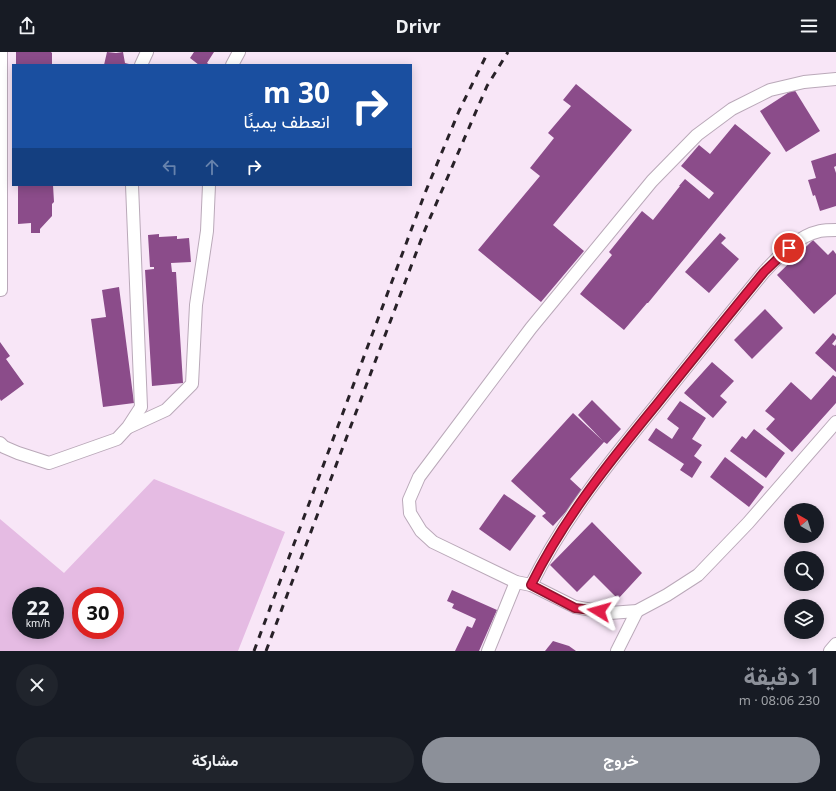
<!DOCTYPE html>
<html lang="ar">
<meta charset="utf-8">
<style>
body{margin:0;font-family:"Noto Sans",Vazirmatn,sans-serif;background:#20242c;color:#f1f3f6;direction:rtl;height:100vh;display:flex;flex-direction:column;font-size:15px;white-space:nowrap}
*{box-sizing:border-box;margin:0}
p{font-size:13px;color:#9ea1a6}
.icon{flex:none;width:22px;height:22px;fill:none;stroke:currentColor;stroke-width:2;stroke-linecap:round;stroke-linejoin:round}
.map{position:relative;height:599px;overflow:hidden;direction:ltr}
.details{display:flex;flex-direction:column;background:#171b24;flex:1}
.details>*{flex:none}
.top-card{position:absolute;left:12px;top:12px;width:400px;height:122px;border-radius:0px;box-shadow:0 2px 10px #0003;direction:rtl;background:#1a4fa0;color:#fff;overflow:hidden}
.needle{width:26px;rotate:321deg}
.fabs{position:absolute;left:784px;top:451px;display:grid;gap:8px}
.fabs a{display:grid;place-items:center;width:40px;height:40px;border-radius:50%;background:#171b24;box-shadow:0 2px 10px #0003;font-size:20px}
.speed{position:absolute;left:12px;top:535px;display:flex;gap:8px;font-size:20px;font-weight:700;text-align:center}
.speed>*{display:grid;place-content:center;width:52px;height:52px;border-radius:50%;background:#171b24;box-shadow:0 2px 10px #0003;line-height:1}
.speed small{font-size:10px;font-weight:400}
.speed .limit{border:6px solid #d22;background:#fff;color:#111}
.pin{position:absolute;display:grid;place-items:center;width:34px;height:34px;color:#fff;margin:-17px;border:2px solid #fff;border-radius:50%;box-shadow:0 1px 4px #0007}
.me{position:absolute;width:44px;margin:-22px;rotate:278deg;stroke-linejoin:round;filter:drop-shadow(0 0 3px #0008)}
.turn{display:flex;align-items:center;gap:14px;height:84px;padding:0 16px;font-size:18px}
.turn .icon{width:52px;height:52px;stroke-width:2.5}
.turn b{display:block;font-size:28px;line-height:34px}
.lanes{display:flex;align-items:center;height:38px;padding:0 16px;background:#0003;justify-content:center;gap:20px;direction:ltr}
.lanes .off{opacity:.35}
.round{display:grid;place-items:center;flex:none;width:42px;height:42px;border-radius:21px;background:#20242c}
.overview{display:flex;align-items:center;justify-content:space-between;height:68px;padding:0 16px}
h1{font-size:24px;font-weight:700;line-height:30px;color:#8c9099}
.action{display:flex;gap:8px;margin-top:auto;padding:8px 16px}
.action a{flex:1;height:46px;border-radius:24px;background:#8c9099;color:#fff;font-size:16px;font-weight:700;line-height:46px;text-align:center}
.action a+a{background:#20242c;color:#f1f3f6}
header{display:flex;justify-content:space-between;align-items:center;height:52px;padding:0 16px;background:#171b24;font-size:18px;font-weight:700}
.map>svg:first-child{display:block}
</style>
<header><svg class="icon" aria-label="menu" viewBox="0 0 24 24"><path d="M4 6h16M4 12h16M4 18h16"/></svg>Drivr<svg class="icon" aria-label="share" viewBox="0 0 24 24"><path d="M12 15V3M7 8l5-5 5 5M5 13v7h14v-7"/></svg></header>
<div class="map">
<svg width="836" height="599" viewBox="0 0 836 599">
<rect width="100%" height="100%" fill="#f8e6f7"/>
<path fill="#e5bbe3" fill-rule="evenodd" d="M154,427L285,480L238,599H0V467L64,521ZM21,544H55V578H21ZM81,544H115V578H81Z"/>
<g fill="#8b4c8a">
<path d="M16,0H51L52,1V13H16Z"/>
<path d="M107,0L116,1L123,0L125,11L133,13H104Z"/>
<path d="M194,0H214L207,11L210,13H199L190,6Z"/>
<path d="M576,32L632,78L553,173L584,199L541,250L478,198L540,124L530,116L554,86L548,81L571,54L563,48Z"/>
<path d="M794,37L820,79L786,100L760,59Z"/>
<path d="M735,72L771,101L648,251H647L624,278L580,242L612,203L609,200L642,159L653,168L680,134H679L685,127L709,147L714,141L681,114L699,93L710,102Z"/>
<path d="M836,101V114L834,115L836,121V154L820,159L815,143L813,144L808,128L816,126L811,109Z"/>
<path d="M18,133H53L54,150L52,152V164L40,177V181H31V171L18,172Z"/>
<path d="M720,181L726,186L721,191L739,207L709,241L685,220Z"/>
<path d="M159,182V185L177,184V187L189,186L191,210L171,211L172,220H176L183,331L152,334L145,218L154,217V215H150L148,183Z"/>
<path d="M813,188L828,203L833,198L836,202V242L814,262L777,223Z"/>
<path d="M119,235L134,351L103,355L91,267L106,265L102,238Z"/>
<path d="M765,257L783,276L752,307L734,288Z"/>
<path d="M833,281L836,284V287L832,292L835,294L836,292V320L815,301Z"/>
<path d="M0,290L10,304L6,307L24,332L1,349L0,347Z"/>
<path d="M712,310L734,329L720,344L727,350L713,366L684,341Z"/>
<path d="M833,323L836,325V351L792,400L766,377L775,367L765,359L791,330L811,348Z"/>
<path d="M592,348L621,377L607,392L604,390L570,427L584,440L553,474L542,464L546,461L511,429L573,361L603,389L578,363Z"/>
<path d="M680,349L706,366L692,387L702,393L694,404L702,410L692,426L680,418L684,412L648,388L656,376L672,387L679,376L667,367Z"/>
<path d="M754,377L785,401L766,426L730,399L742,384L746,387Z"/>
<path d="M725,405L764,435L749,455L710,425Z"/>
<path d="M504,442L536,464L510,499L479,477Z"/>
<path d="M592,470L642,521L618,547L594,523L577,540L550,513Z"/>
<path d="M452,538L497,558L479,599H455L467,574L472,576L476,567L452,556L454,552L447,549Z"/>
<path d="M553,589L569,594L576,599H545Z"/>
</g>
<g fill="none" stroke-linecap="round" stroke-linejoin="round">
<defs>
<g id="street">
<path d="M1,0V238"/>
<path d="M141,13L147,0"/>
<path d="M232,13L239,0"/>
<path d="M836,27L804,30L770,38L732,57L697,83L652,129L531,276L419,425L409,448L410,461L421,479L433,490L516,530L531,533L575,555L610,561L637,559L667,543L698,523L748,471L836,370"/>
<path d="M129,375L166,358L192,332L196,253L207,179L209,133"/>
<path d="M0,391L4,395L18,401L49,411L117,387L128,375L141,355L132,133"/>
<path d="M531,533C564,466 610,409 657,352C692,308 728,264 764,220C779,204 797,184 820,179C825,178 831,178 836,178"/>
<path d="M488,599L516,530"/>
<path d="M617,599L637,559"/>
<path d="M830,599L836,592"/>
</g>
</defs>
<use href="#street" stroke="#baa9b9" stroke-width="14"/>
<use href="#street" stroke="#fff" stroke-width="12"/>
<g stroke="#282128" stroke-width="3" stroke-dasharray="7 7" stroke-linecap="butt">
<path d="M254,599L425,141L459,59L488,0"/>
<path d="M266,599L424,180L487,34L508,0"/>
</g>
</g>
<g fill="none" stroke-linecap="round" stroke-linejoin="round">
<defs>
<path id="route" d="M599,559L575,556L531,533C564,466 610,409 657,352C692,308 728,264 764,220L789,196"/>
</defs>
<use href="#route" stroke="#92132f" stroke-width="10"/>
<use href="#route" stroke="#e11d48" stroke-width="7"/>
</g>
</svg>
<div class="fabs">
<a><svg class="needle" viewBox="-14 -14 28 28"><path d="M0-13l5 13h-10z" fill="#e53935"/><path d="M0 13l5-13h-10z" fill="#9ea1a6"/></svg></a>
<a><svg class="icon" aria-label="search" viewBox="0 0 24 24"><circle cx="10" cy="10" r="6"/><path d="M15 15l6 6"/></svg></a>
<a><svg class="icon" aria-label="layers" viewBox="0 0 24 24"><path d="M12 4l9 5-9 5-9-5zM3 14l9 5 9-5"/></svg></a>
</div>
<div class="speed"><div>22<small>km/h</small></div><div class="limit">30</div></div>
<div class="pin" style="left:789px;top:196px;background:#d93025"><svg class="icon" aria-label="arrive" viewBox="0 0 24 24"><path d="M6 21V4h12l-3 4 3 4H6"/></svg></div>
<svg class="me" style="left:599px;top:559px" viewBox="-20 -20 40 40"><path d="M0-17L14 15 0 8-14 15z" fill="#e11d48" stroke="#fff" stroke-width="4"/></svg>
<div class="top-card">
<div class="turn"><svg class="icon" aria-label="right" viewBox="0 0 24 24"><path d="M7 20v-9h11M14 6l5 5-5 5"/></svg><div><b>30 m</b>انعطف يمينًا</div></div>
<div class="lanes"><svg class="icon off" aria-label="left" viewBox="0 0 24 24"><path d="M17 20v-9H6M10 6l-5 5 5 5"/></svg><svg class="icon off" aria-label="ahead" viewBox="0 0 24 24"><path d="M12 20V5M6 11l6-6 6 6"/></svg><svg class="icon" aria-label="right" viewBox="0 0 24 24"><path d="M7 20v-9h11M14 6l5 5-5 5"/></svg></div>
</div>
</div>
<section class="details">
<div class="overview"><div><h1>1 دقيقة</h1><p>230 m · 08:06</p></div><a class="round"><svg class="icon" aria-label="close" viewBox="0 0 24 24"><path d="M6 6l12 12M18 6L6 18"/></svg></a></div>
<div class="action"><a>خروج</a><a>مشاركة</a></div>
</section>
